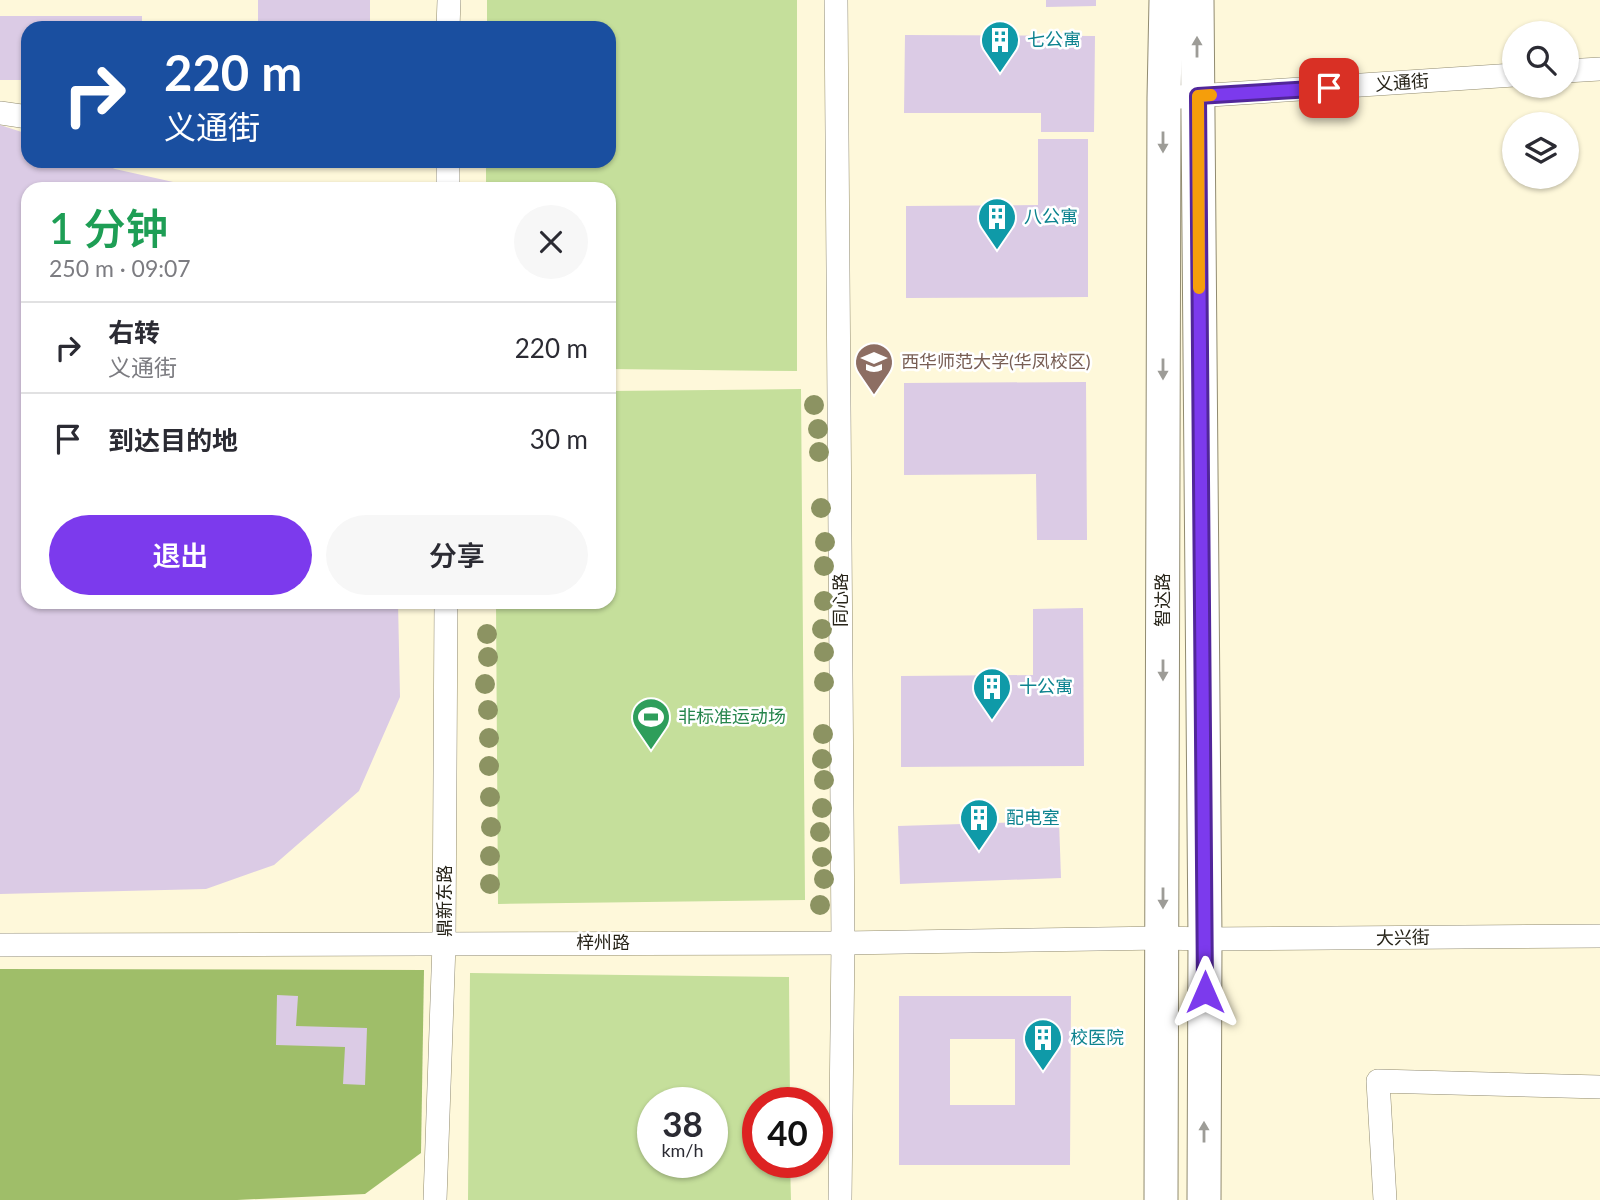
<!DOCTYPE html>
<html lang="zh">
<meta charset="utf-8">
<style>
body{margin:0;font-family:Lato,"Noto Sans SC",sans-serif;background:#f7f7f7;color:#2b2b33;height:100vh;display:flex;flex-direction:column;font-size:26px;white-space:nowrap}
*{box-sizing:border-box;margin:0}
p{font-size:23px;color:#7c7c81}
.icon{flex:none;width:38px;height:38px;fill:none;stroke:currentColor;stroke-width:2;stroke-linecap:round;stroke-linejoin:round}
.map{position:relative;flex:1;overflow:hidden}
.drawer{position:absolute;left:21px;top:182px;width:595px;height:427px;display:flex;flex-direction:column;background:#fff;border-radius:21px;box-shadow:0 2px 5px #0004}
.drawer>*{flex:none}
.top-card{position:absolute;left:21px;top:21px;width:595px;height:147px;border-radius:21px;box-shadow:0 2px 5px #0004;background:#1a4fa0;color:#fff;overflow:hidden}
.buttons{position:absolute;left:1502px;top:21px;display:grid;gap:14px}
.buttons a{display:grid;place-items:center;width:77px;height:77px;border-radius:50%;background:#fff;box-shadow:0 2px 5px #0004;font-size:35px}
.speed{position:absolute;left:637px;top:1087px;display:flex;gap:14px;font-size:35px;font-weight:700;text-align:center}
.speed>*{display:grid;place-content:center;width:91px;height:91px;border-radius:50%;background:#fff;box-shadow:0 2px 5px #0004;line-height:1}
.speed small{font-size:18px;font-weight:400}
.speed .limit{border:10px solid #d22;background:#fff;color:#111}
.pin{position:absolute;display:grid;place-items:center;width:60px;height:60px;color:#fff;margin:-30px;border-radius:14px;box-shadow:0 4px 10px #0006}
.me{position:absolute;width:77px;margin:-38px;rotate:0deg;stroke-linejoin:round;filter:drop-shadow(0 0 5px #0008)}
.turn{display:flex;align-items:center;gap:24px;height:147px;padding:0 28px;font-size:32px}
.turn .icon{width:91px;height:91px;stroke-width:2.5}
.turn b{display:block;font-size:49px;line-height:60px}
.round{display:grid;place-items:center;flex:none;width:74px;height:74px;border-radius:37px;background:#f7f7f7}
.headline{display:flex;align-items:center;justify-content:space-between;height:119px;padding:0 28px}
h1{font-size:42px;font-weight:600;line-height:52px;color:#1e9e55}
.button{display:flex;gap:14px;margin-top:auto;padding:14px 28px}
.button a{flex:1;height:80px;border-radius:42px;background:#7c3aed;color:#fff;font-size:28px;font-weight:600;line-height:80px;text-align:center}
.button a+a{background:#f7f7f7;color:#2b2b33}
ul{padding:0;list-style:none}
li{display:flex;align-items:center;gap:21px;height:91px;padding:0 28px;border-top:2px solid #e1e1e2}
li div{flex:1}
li b{display:block;font-size:26px}
li em{font-style:normal}
.map>svg:first-child{display:block}
</style>
<div class="map">
<svg width="1600" height="1200" viewBox="0 0 1600 1200">
<rect width="100%" height="100%" fill="#fef8da"/>
<g fill="#c5df9b" fill-rule="evenodd">
<path d="M487,0H797V371L609,369V189H486V161H609V28H487Z"/>
<path d="M801,389L805,900L498,904L496,602H609V391Z"/>
<path d="M470,973L789,977L790,1102H758V1162H790L791,1200H468ZM653,1102H712V1162H653Z"/>
</g>
<path fill="#9fbe69" d="M0,969L424,970L421,1153L365,1194L237,1200H0Z"/>
<g fill="#dbcbe5" fill-rule="evenodd">
<rect x="258" y="0" width="112" height="28"/>
<path d="M1046,0H1096V6L1046,7Z"/>
<path d="M0,16H142V28H28V80H0Z"/>
<path d="M905,35L1095,36L1094,132H1041V113H904Z"/>
<path d="M0,125L28,134V161H96L115,169L200,188L28,189V602H398L400,697L359,791L274,865L206,889L0,894Z"/>
<path d="M1038,139H1088V297L906,298V206L1038,205Z"/>
<path d="M1086,382L1087,540H1037L1036,474L904,475V383Z"/>
<path d="M1083,608L1084,766L901,767V676L1033,675V609Z"/>
<path d="M1059,821L1061,878L900,884L898,826Z"/>
<path d="M277,995L298,996L296,1026L367,1028L365,1085L343,1084L345,1047L276,1045Z"/>
<path d="M899,996H1071L1070,1165H899ZM950,1039H1015V1105H950Z"/>
</g>
<g fill="none" stroke-linecap="round" stroke-linejoin="round">
<defs>
<g id="street">
<path d="M836,0L843,943L840,1200"/>
<path d="M448,28L449,0"/>
<path d="M1566,71L1600,69"/>
<path d="M1164,98L1514,75"/>
<path d="M0,113L28,117"/>
<path d="M448,189V161"/>
<path d="M0,945L843,943L1163,938L1205,939L1600,936"/>
<path d="M435,1200L444,944L446,602"/>
<path d="M1385,1200L1378,1081L1600,1087"/>
</g>
<g id="secondary">
<path d="M1197,0L1205,939L1204,1200"/>
<path d="M1161,1200L1164,98L1166,0"/>
</g>
</defs>
<use href="#street" stroke="#918b70" stroke-width="24"/>
<use href="#secondary" stroke="#918b70" stroke-width="35"/>
<use href="#street" stroke="#fff" stroke-width="23"/>
<use href="#secondary" stroke="#fff" stroke-width="33"/>
</g>
<g fill="#8c9362">
<circle cx="814" cy="405" r="10"/>
<circle cx="818" cy="429" r="10"/>
<circle cx="819" cy="452" r="10"/>
<circle cx="821" cy="508" r="10"/>
<circle cx="825" cy="542" r="10"/>
<circle cx="824" cy="566" r="10"/>
<circle cx="824" cy="601" r="10"/>
<circle cx="822" cy="629" r="10"/>
<circle cx="487" cy="634" r="10"/>
<circle cx="824" cy="652" r="10"/>
<circle cx="488" cy="657" r="10"/>
<circle cx="824" cy="682" r="10"/>
<circle cx="485" cy="684" r="10"/>
<circle cx="488" cy="710" r="10"/>
<circle cx="823" cy="734" r="10"/>
<circle cx="489" cy="738" r="10"/>
<circle cx="822" cy="759" r="10"/>
<circle cx="489" cy="766" r="10"/>
<circle cx="824" cy="780" r="10"/>
<circle cx="490" cy="797" r="10"/>
<circle cx="822" cy="808" r="10"/>
<circle cx="491" cy="827" r="10"/>
<circle cx="820" cy="832" r="10"/>
<circle cx="490" cy="856" r="10"/>
<circle cx="822" cy="857" r="10"/>
<circle cx="824" cy="879" r="10"/>
<circle cx="490" cy="884" r="10"/>
<circle cx="820" cy="905" r="10"/>
</g>
<defs><path id="oneway-solid" d="M-6-.8H1V-3.2L6.5 0L1 3.2V.8H-6Z" transform="scale(1.75)"/></defs>
<g fill="#9d9c97">
<use href="#oneway-solid" transform="translate(1197 47) rotate(-90)"/>
<use href="#oneway-solid" transform="translate(1163 142) rotate(90)"/>
<use href="#oneway-solid" transform="translate(1163 369) rotate(90)"/>
<use href="#oneway-solid" transform="translate(1163 670) rotate(90)"/>
<use href="#oneway-solid" transform="translate(1163 898) rotate(90)"/>
<use href="#oneway-solid" transform="translate(1204 1132) rotate(-90)"/>
</g>
<g fill="none" stroke-linecap="round" stroke-linejoin="round">
<defs>
<path id="route" d="M1205,992L1198,96L1329,88"/>
</defs>
<use href="#route" stroke="#51269a" stroke-width="18"/>
<use href="#route" stroke="#7c3aed" stroke-width="12"/>
<path stroke="#f59e0b" stroke-width="12" d="M1199,288L1198,96L1211,95"/>
</g>
<defs>
<symbol id="building-pin" viewBox="-11 -11 22 30"><path d="M0 17L-7.5 6A9.5 9.5 0 1 1 7.5 6Z" fill="#0f9aa8" stroke="#fff"/><path d="M-4-6H4V6H1V3H-1V6H-4ZM-2.5-4.3h1.7v1.8h-1.7ZM.8-4.3h1.7v1.8H.8ZM-2.5-1h1.7V.8h-1.7ZM.8-1h1.7V.8H.8Z" fill="#fff"/></symbol>
<symbol id="university-pin" viewBox="-11 -11 22 30"><path d="M0 17L-7.5 6A9.5 9.5 0 1 1 7.5 6Z" fill="#8d6e63" stroke="#fff"/><path d="M0-5L7-2L0 1L-7-2ZM-4 1L0 2.5L4 1V4Q0 6-4 4Z" fill="#fff"/></symbol>
<symbol id="stadium-pin" viewBox="-11 -11 22 30"><path d="M0 17L-7.5 6A9.5 9.5 0 1 1 7.5 6Z" fill="#2e9e5b" stroke="#fff"/><path d="M0-5a6.5 5 0 1 0 0 10a6.5 5 0 1 0 0-10ZM-3.5-1.8h7v3.6h-7Z" fill="#fff"/></symbol>
</defs>
<g fill-rule="evenodd">
<use href="#building-pin" x="978" y="18" width="44" height="60"/>
<use href="#building-pin" x="975" y="195" width="44" height="60"/>
<use href="#university-pin" x="852" y="340" width="44" height="60"/>
<use href="#building-pin" x="970" y="665" width="44" height="60"/>
<use href="#stadium-pin" x="629" y="695" width="44" height="60"/>
<use href="#building-pin" x="957" y="796" width="44" height="60"/>
<use href="#building-pin" x="1021" y="1016" width="44" height="60"/>
</g>
<g text-anchor="middle" stroke-width="5" stroke-linejoin="round" paint-order="stroke">
<g font-size="18" fill="#0d838f" stroke="#fff" text-anchor="start">
<text x="1027" y="46">七公寓</text>
<text x="1024" y="223">八公寓</text>
<text x="1019" y="693">十公寓</text>
<text x="1006" y="824">配电室</text>
<text x="1070" y="1044">校医院</text>
</g>
<g font-size="18" fill="#262318" stroke="#fff">
<text transform="translate(1402 83) rotate(-4)" y="6">义通街</text>
<text transform="translate(841 600) rotate(-90)" y="6">同心路</text>
<text transform="translate(1163 600) rotate(-90)" y="6">智达路</text>
<text transform="translate(445 901) rotate(-90)" y="6">鼎新东路</text>
<text transform="translate(1403 938) rotate(-1)" y="6">大兴街</text>
<text x="603" y="949">梓州路</text>
</g>
<g font-size="18" fill="#785e54" stroke="#fff" text-anchor="start">
<text x="901" y="368">西华师范大学(华凤校区)</text>
</g>
<g font-size="18" fill="#27864d" stroke="#fff" text-anchor="start">
<text x="678" y="723">非标准运动场</text>
</g>
</g>
</svg>
<div class="buttons">
<a><svg class="icon" aria-label="search" viewBox="0 0 24 24"><circle cx="10" cy="10" r="6"/><path d="M15 15l6 6"/></svg></a>
<a><svg class="icon" aria-label="layers" viewBox="0 0 24 24"><path d="M12 4l9 5-9 5-9-5zM3 14l9 5 9-5"/></svg></a>
</div>
<div class="speed"><div>38<small>km/h</small></div><div class="limit">40</div></div>
<div class="pin" style="left:1329px;top:88px;background:#d93025"><svg class="icon" aria-label="arrive" viewBox="0 0 24 24"><path d="M6 21V4h12l-3 4 3 4H6"/></svg></div>
<svg class="me" style="left:1205px;top:992px" viewBox="-20 -20 40 40"><path d="M0-17L14 15 0 8-14 15z" fill="#7c3aed" stroke="#fff" stroke-width="4"/></svg>
<div class="top-card">
<div class="turn"><svg class="icon" aria-label="right" viewBox="0 0 24 24"><path d="M7 20v-9h11M14 6l5 5-5 5"/></svg><div><b>220 m</b>义通街</div></div>
</div>
<section class="drawer">
<div class="headline"><div><h1>1 分钟</h1><p>250 m · 09:07</p></div><a class="round"><svg class="icon" aria-label="close" viewBox="0 0 24 24"><path d="M6 6l12 12M18 6L6 18"/></svg></a></div>
<ul>
<li><svg class="icon" aria-label="right" viewBox="0 0 24 24"><path d="M7 20v-9h11M14 6l5 5-5 5"/></svg><div><b>右转</b><p>义通街</p></div><em>220 m</em></li>
<li><svg class="icon" aria-label="arrive" viewBox="0 0 24 24"><path d="M6 21V4h12l-3 4 3 4H6"/></svg><div><b>到达目的地</b></div><em>30 m</em></li>
</ul>
<div class="button"><a>退出</a><a>分享</a></div>
</section>
</div>
